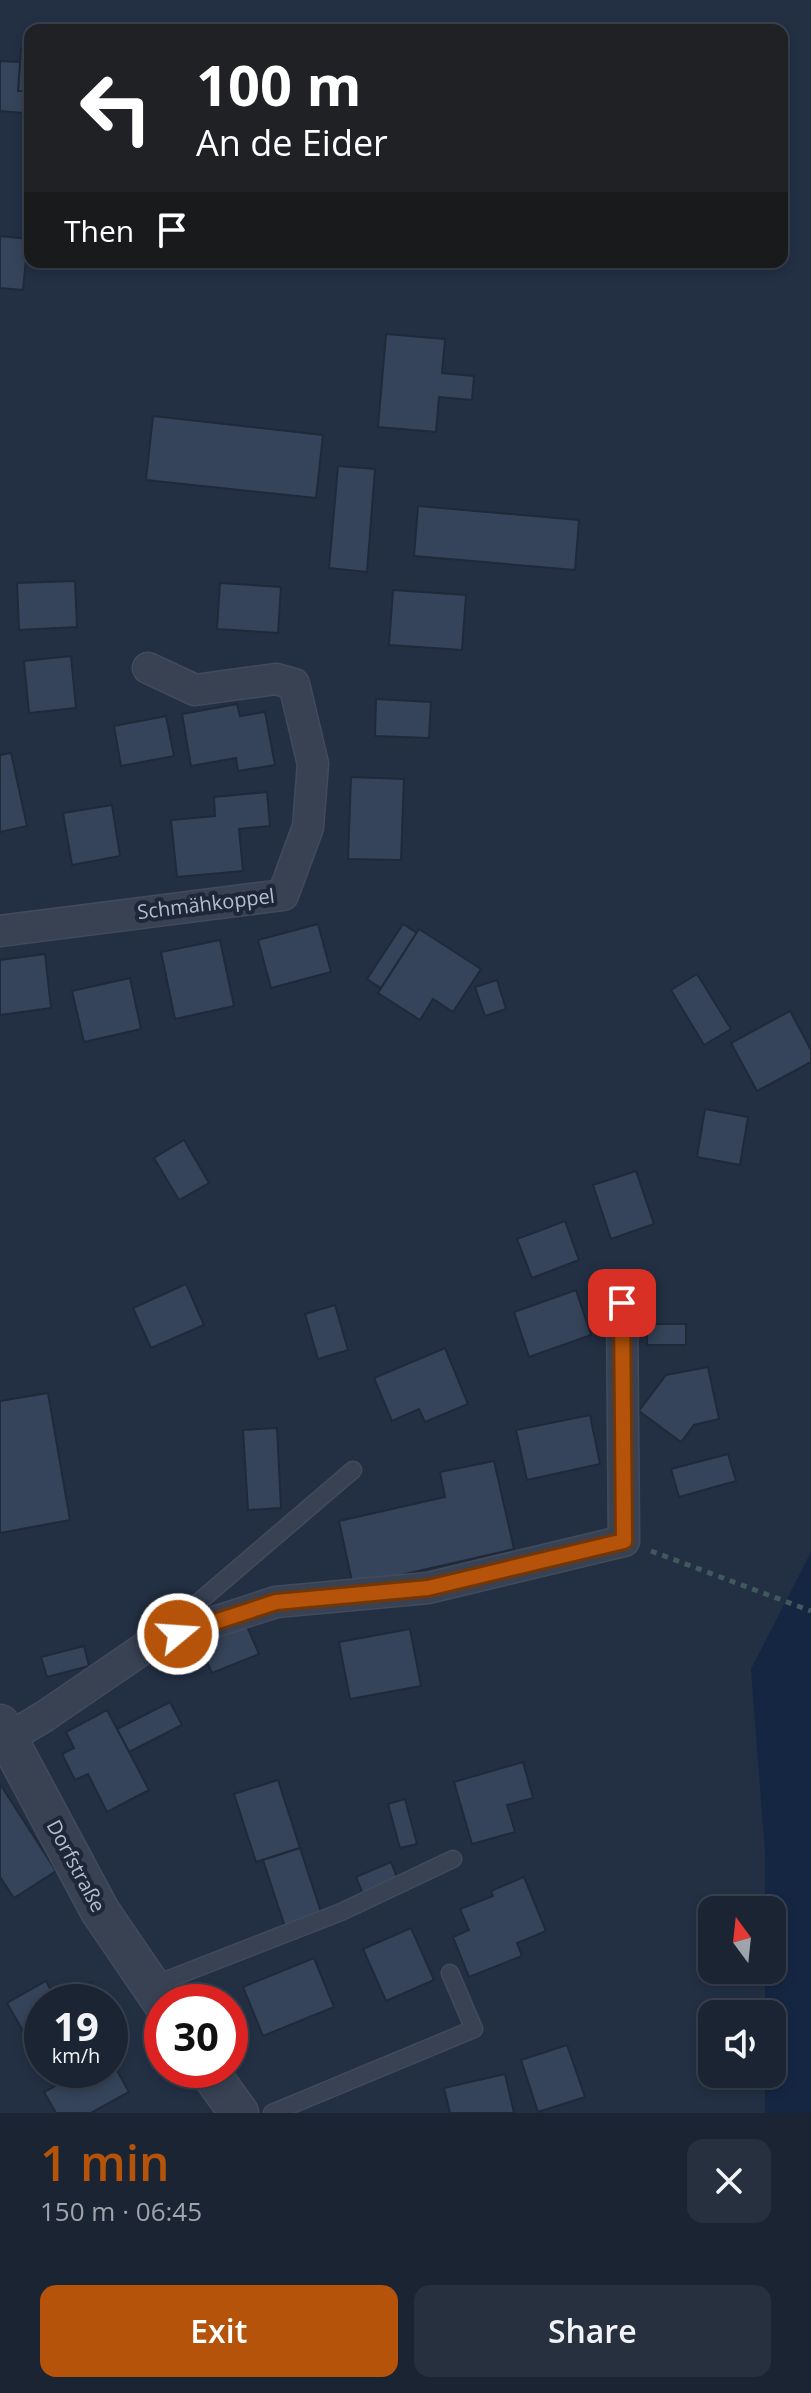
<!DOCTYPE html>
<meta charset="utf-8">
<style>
body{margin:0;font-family:"Open Sans",sans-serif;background:#27303f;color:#f1f3f6;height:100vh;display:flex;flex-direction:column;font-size:30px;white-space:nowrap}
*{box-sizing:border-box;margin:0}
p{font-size:26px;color:#9fa4ac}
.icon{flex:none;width:44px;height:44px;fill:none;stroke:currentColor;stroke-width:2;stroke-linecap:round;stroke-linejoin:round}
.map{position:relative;height:2113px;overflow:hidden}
.side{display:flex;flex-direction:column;background:#1a2433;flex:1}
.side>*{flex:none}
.banner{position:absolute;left:24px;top:24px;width:764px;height:244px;border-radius:16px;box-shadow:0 4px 12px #0003,0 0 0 2px #38414e;background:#202124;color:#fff;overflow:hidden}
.needle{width:52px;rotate:345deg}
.buttons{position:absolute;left:698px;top:1896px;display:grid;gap:16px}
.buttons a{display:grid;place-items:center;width:88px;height:88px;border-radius:16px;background:#1a2433;box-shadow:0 4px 12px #0003,0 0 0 2px #38414e;font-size:40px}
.speed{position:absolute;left:24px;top:1984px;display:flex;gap:16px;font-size:40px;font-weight:700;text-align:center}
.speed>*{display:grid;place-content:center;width:104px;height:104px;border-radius:50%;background:#1a2433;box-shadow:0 4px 12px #0003,0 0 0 2px #38414e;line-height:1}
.speed small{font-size:20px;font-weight:400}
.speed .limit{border:12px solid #d22;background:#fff;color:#111}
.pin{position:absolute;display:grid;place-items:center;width:68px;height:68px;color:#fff;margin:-34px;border-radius:16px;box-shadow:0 4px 12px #0006}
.me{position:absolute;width:88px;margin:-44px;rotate:72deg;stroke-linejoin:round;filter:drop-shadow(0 0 6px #0008)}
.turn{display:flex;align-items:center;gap:28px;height:168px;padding:0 40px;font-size:36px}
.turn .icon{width:104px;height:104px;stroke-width:2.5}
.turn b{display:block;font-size:56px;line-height:68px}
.then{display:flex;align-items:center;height:76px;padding:0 40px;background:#0003;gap:16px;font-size:30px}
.round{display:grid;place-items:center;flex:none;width:84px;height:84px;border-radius:16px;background:#27303f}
.overview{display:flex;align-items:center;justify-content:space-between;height:136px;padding:0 40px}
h1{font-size:48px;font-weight:600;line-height:60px;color:#b45309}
.button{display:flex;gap:16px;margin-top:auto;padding:16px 40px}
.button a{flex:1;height:92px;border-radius:16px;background:#b45309;color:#fff;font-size:32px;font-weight:600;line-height:92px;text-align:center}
.button a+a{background:#27303f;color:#f1f3f6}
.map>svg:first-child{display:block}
</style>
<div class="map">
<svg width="811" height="2113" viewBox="0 0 811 2113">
<rect width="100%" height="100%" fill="#233044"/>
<path fill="#152643" d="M811,1552V2113H765V2074H772V2014H765V1970H772V1910H765V1854L751,1669Z"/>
<g fill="#35445a" stroke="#1f293a" stroke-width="2">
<path d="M21,49L30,50V92L18,91Z"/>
<path d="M0,61L20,62L18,91H25L23,113L0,111Z"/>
<path d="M0,236L28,239L23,290L0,288Z"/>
<path d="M386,334L445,339L442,373L474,376L472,400L439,397L436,432L378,427Z"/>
<path d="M153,416L323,435L316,498L146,480Z"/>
<path d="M338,466L375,469L367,572L329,568Z"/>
<path d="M418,506L579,520L575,570L414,556Z"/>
<path d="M75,581L77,627L19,630L17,583Z"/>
<path d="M220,583L281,587L278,633L217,629Z"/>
<path d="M393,590L466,595L462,650L389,645Z"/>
<path d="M71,656L76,708L29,713L24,661Z"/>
<path d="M376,699L431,702L429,738L375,736Z"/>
<path d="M237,704L240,716L265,712L275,765L238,771L236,758L191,766L182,714Z"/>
<path d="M166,716L174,756L121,766L114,726Z"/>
<path d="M11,753L27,826L0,832V755Z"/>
<path d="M351,777L404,779L401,860L348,859Z"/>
<path d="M267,792L270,826L239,829L243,871L177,877L171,820L215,816L214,797Z"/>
<path d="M112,805L120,856L72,865L63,813Z"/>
<path d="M318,924L331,972L271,988L258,940Z"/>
<path d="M403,924L417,933L381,988L367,979Z"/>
<path d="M419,929L481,969L453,1012L433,999L420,1020L378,993Z"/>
<path d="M220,940L234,1006L175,1019L161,952Z"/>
<path d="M45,954L51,1008L0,1015V960Z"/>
<path d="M697,974L731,1029L704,1045L671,990Z"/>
<path d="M130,978L141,1029L84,1042L72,991Z"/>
<path d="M497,980L506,1009L485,1016L475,987Z"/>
<path d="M790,1011L811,1050V1062L757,1091L731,1043Z"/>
<path d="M705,1109L748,1117L740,1165L697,1157Z"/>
<path d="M184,1140L209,1183L179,1200L154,1158Z"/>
<path d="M636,1171L654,1224L611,1239L593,1185Z"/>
<path d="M565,1221L579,1260L532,1278L517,1239Z"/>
<path d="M186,1284L204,1325L151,1348L133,1308Z"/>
<path d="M576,1290L591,1335L529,1357L514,1312Z"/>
<path d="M335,1305L348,1350L318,1359L305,1314Z"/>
<rect x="647" y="1324" width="39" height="21"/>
<path d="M445,1348L468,1404L425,1422L419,1409L392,1421L374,1378Z"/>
<path d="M708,1367L719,1419L694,1425L681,1442L639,1411L666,1375Z"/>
<path d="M48,1393L70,1520L0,1533V1401Z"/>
<path d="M590,1415L600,1464L527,1480L516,1430Z"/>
<path d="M277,1428L281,1508L248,1510L243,1430Z"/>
<path d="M728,1454L736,1481L679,1497L671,1469Z"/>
<path d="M494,1461L514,1549L353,1586L339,1521L445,1497L440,1472Z"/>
<path d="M246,1624L259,1654L212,1673L199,1644Z"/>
<path d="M410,1629L421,1686L350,1699L339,1642Z"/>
<path d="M84,1646L89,1666L47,1677L41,1657Z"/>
<path d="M170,1702L182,1725L129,1752L117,1729Z"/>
<path d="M107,1710L149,1790L107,1812L88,1774L75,1780L62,1754L74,1748L66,1732Z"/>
<path d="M523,1762L533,1798L507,1805L515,1832L472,1844L454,1782Z"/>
<path d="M278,1780L300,1848L256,1862L234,1794Z"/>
<path d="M0,1784L56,1871L14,1898L0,1877Z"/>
<path d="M405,1799L417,1844L400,1848L388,1804Z"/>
<path d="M300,1848L322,1915L285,1927L263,1860Z"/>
<path d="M391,1862L398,1880L363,1894L356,1877Z"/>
<path d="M524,1877L546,1931L517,1943L522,1956L469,1977L453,1937L469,1930L460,1909L493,1896L491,1891Z"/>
<path d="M411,1928L434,1980L386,2001L363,1949Z"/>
<path d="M314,1958L334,2007L263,2036L243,1987Z"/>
<path d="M46,1981L57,2002L91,1982L102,2002H42V2029L39,2023L23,2031L7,2003Z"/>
<path d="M110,2015L120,2032L110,2038Z"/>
<path d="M567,2045L585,2097L538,2112L521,2060Z"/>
<path d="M110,2058L129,2092L91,2113H56L44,2092L70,2078L65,2070H110Z"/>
<path d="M505,2074L514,2113H450L444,2088Z"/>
</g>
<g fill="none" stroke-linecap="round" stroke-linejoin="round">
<defs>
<g id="service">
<path d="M166,1630L353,1470"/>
<path d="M151,1986L341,1912L453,1859"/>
<path d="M272,2113L474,2029L450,1973"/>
</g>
<g id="minor">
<path d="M0,931L283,895L308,827L313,764L294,684L276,679L195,690L148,668"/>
<path d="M0,1743L45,1716L153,1642L276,1602L428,1588L624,1541L622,1303"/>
</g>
<g id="tertiary">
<path d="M0,1724L100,1911L162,2002"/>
<path d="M208,2070L239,2113"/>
</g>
</defs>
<use href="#service" stroke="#424b5c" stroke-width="19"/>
<use href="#minor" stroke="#424b5c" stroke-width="33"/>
<use href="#tertiary" stroke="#424b5c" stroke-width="41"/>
<path stroke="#3f595c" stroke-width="5" stroke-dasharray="6 6" stroke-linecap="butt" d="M651,1551L811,1611"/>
<use href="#service" stroke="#384253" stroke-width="16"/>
<use href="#minor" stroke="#384253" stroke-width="30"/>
<use href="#tertiary" stroke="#384253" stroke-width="38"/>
</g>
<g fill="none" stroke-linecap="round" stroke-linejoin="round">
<defs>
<path id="route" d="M178,1634L276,1602L428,1588L624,1541L622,1303"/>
</defs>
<use href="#route" stroke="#753606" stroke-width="20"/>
<use href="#route" stroke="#b45309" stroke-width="14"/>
</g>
<g text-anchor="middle" stroke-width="8" stroke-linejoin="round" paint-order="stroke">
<g font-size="20" fill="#b5bdcd" stroke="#1d2738">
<text transform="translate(206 904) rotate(-7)" y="7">Schmähkoppel</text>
<text transform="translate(76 1866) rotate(62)" y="7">Dorfstraße</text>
</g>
</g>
</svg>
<div class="buttons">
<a><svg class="needle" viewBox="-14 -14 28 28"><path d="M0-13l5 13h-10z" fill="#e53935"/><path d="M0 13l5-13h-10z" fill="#9fa4ac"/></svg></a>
<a><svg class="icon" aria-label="sound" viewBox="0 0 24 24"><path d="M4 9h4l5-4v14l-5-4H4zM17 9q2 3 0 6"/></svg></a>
</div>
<div class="speed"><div>19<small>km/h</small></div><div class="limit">30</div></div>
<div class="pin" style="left:622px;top:1303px;background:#d93025"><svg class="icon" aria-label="arrive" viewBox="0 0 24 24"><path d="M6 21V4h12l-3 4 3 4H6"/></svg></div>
<svg class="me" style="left:178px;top:1634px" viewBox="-20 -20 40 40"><circle r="17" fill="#b45309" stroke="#fff" stroke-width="3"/><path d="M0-11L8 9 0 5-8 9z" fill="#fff"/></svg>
<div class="banner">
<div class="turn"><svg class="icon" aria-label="left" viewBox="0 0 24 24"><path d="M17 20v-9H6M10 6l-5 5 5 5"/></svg><div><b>100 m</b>An de Eider</div></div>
<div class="then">Then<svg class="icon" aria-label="arrive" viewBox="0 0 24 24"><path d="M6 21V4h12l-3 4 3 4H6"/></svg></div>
</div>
</div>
<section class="side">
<div class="overview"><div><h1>1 min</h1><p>150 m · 06:45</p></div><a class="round"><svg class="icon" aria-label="close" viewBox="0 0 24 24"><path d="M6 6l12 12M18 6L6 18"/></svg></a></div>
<div class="button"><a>Exit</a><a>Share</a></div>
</section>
